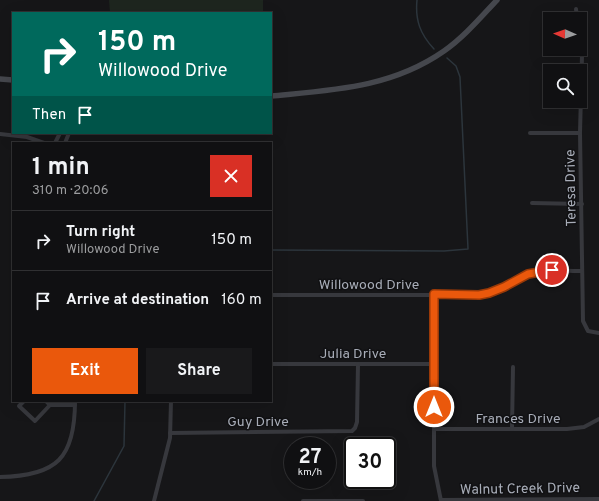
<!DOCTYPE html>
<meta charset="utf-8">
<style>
body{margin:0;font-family:Overpass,sans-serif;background:#19191b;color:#f1f3f6;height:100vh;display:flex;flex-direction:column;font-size:15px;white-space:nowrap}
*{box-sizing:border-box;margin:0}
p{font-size:13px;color:#9c9d9f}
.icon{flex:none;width:22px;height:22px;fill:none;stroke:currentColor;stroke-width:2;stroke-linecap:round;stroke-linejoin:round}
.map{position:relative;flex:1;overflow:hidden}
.sheet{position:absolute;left:12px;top:142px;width:260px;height:260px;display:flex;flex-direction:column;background:#101012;border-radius:0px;box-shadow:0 4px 16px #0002,0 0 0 1px #303032}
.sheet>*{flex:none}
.banner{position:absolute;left:12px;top:12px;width:260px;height:122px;border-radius:0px;box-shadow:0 4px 16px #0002,0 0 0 1px #303032;background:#00695c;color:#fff;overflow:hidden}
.needle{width:26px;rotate:272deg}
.tools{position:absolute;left:543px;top:12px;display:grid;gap:8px}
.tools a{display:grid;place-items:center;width:44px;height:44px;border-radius:0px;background:#101012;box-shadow:0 4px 16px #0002,0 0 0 1px #303032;font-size:20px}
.speed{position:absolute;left:284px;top:437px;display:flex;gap:8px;font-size:20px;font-weight:700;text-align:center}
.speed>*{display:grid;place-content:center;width:52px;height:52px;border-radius:50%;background:#101012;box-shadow:0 4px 16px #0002,0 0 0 1px #303032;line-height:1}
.speed small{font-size:10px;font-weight:400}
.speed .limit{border:2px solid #111;border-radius:6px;background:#fff;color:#111}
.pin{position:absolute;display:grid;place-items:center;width:34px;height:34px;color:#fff;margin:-17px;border:2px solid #fff;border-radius:50%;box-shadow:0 1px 4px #0007}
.me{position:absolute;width:44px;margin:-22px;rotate:0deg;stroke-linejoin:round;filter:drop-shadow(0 0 3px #0008)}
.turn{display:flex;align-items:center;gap:14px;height:84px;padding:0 20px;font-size:18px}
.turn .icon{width:52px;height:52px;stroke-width:2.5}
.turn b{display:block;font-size:28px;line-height:34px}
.then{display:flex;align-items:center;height:38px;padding:0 20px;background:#0003;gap:8px;font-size:15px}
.round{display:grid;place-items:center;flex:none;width:42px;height:42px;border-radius:0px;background:#19191b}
.head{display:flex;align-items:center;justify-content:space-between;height:68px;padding:0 20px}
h1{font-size:24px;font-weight:700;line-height:30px}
.action{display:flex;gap:8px;margin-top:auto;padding:8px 20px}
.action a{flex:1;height:46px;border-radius:0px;background:#ea580c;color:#fff;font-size:16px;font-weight:700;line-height:46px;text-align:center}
.action a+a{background:#19191b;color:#f1f3f6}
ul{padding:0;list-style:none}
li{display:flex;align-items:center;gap:12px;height:60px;padding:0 20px;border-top:1px solid #303032}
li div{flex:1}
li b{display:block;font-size:15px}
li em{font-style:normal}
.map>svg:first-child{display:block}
</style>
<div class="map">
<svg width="599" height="501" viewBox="0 0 599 501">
<rect width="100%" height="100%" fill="#161618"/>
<path fill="#1e261f" d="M109,0H263V12L262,13H110Z"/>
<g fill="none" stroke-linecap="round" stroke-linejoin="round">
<g stroke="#2c353c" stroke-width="1.5">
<path d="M417,0C415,20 420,34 434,49"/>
<path d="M271,250L444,251L468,249L460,77L456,66L447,58"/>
<path d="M94,501L124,446L125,401"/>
</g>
<g stroke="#37383d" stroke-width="4">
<path d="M576,9L577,19"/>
<path d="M580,38L582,55L580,133L583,321L588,331L599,333"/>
<path d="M530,133H580"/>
<path d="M0,134L27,137L44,143"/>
<path d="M55,143L60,133"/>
<path d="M65,143L69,133"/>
<path d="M532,203L582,204"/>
<path d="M271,295H479C501,291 510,281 529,274C545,268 565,271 582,271"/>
<path d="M434,295V466L441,501"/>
<path d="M271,364H434"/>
<path d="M24,401L19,406L35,421L50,405"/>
<path d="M46,401L50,405H75"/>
<path d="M434,429H567L584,427L599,419"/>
<path d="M512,429L513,367"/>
<path d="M170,433L352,431L355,428L357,422L358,364"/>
<path d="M0,477C57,476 75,458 75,401"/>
<path d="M441,500L599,499"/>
<path d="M154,501L170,438L171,401"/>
<path d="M303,501H363"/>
</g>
<g stroke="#45474d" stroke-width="5.5">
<path d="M0,79L13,80"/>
<path d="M271,96C333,90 391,88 444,51C464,37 480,18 497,0"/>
</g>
</g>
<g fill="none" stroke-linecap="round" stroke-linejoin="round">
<defs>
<path id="route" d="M434,407V294L479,295L489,293L504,287L528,274L552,270"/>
</defs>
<use href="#route" stroke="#983908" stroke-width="10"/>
<use href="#route" stroke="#ea580c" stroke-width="7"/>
</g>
<g text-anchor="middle" stroke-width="3" stroke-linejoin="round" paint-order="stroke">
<g font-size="14" fill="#a8adb8" stroke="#111113">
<text transform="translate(570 188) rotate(-91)" y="5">Teresa Drive</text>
<text x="369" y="289">Willowood Drive</text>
<text x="353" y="358">Julia Drive</text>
<text x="518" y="423">Frances Drive</text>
<text x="258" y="426">Guy Drive</text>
<text transform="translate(520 488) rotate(-1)" y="5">Walnut Creek Drive</text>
</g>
</g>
</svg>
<div class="tools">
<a><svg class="needle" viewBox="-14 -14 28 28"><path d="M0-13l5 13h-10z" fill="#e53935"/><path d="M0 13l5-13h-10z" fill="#9c9d9f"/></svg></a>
<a><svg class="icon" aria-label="search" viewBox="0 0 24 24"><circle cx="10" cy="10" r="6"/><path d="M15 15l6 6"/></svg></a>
</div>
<div class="speed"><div>27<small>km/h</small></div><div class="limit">30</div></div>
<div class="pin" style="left:552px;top:270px;background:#d93025"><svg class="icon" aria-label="arrive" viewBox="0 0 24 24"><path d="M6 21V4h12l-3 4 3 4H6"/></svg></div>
<svg class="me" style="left:434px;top:407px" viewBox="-20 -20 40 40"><circle r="17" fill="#ea580c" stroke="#fff" stroke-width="3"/><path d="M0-11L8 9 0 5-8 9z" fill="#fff"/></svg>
<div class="banner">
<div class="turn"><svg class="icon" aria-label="right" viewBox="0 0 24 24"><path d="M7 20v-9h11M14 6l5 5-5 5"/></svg><div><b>150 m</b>Willowood Drive</div></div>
<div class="then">Then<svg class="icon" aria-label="arrive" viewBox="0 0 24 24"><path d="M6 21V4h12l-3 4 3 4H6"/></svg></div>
</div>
<section class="sheet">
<div class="head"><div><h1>1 min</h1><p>310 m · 20:06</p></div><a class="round" style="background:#d93025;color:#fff"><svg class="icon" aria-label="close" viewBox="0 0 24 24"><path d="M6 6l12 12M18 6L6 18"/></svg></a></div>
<ul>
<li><svg class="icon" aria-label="right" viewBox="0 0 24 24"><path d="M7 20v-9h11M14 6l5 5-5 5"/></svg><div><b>Turn right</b><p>Willowood Drive</p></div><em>150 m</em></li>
<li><svg class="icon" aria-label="arrive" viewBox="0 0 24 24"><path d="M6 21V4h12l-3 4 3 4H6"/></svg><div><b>Arrive at destination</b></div><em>160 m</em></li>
</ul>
<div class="action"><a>Exit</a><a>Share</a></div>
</section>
</div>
